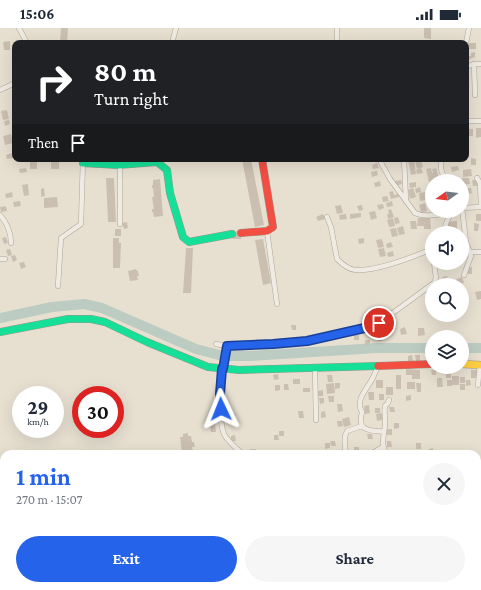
<!DOCTYPE html>
<meta charset="utf-8">
<style>
body{margin:0;font-family:"Crimson Pro",serif;background:#f6f6f7;color:#1f2937;height:100vh;display:flex;flex-direction:column;font-size:15px;white-space:nowrap}
*{box-sizing:border-box;margin:0}
p{font-size:13px;color:#747a83}
.icon{flex:none;width:22px;height:22px;fill:none;stroke:currentColor;stroke-width:2;stroke-linecap:round;stroke-linejoin:round}
.map{position:relative;flex:1;overflow:hidden}
.details{position:absolute;left:0px;top:422px;width:481px;height:140px;display:flex;flex-direction:column;background:#fff;border-radius:12px 12px 0 0;box-shadow:0 4px 16px #0002}
.details>*{flex:none}
.banner{position:absolute;left:12px;top:12px;width:457px;height:122px;border-radius:8px;box-shadow:0 4px 16px #0002;background:#202124;color:#fff;overflow:hidden}
.needle{width:26px;rotate:256deg}
.fabs{position:absolute;left:425px;top:146px;display:grid;gap:8px}
.fabs a{display:grid;place-items:center;width:44px;height:44px;border-radius:50%;background:#fff;box-shadow:0 4px 16px #0002;font-size:20px}
.speed{position:absolute;left:12px;top:358px;display:flex;gap:8px;font-size:20px;font-weight:700;text-align:center}
.speed>*{display:grid;place-content:center;width:52px;height:52px;border-radius:50%;background:#fff;box-shadow:0 4px 16px #0002;line-height:1}
.speed small{font-size:10px;font-weight:400}
.speed .limit{border:6px solid #d22;background:#fff;color:#111}
.pin{position:absolute;display:grid;place-items:center;width:34px;height:34px;color:#fff;margin:-17px;border:2px solid #fff;border-radius:50%;box-shadow:0 1px 4px #0007}
.me{position:absolute;width:44px;margin:-22px;rotate:358deg;stroke-linejoin:round;filter:drop-shadow(0 0 3px #0008)}
.turn{display:flex;align-items:center;gap:14px;height:84px;padding:0 16px;font-size:18px}
.turn .icon{width:52px;height:52px;stroke-width:2.5}
.turn b{display:block;font-size:28px;line-height:34px}
.then{display:flex;align-items:center;height:38px;padding:0 16px;background:#0003;gap:8px;font-size:15px}
.round{display:grid;place-items:center;flex:none;width:42px;height:42px;border-radius:21px;background:#f6f6f7}
.summary{display:flex;align-items:center;justify-content:space-between;height:68px;padding:0 16px}
h1{font-size:24px;font-weight:700;line-height:30px;color:#2563eb}
.action{display:flex;gap:8px;margin-top:auto;padding:8px 16px}
.action a{flex:1;height:46px;border-radius:24px;background:#2563eb;color:#fff;font-size:16px;font-weight:700;line-height:46px;text-align:center}
.action a+a{background:#f6f6f7;color:#1f2937}
.status{display:flex;justify-content:space-between;align-items:center;height:28px;padding:0 20px;background:#fff;direction:ltr}
.status svg{height:11px;fill:currentColor}
.map>svg:first-child{display:block}
</style>
<div class="status"><b>15:06</b><svg viewBox="0 0 49 12"><path d="M0 12V9h3v3zM5 12V6h3v6zM10 12V3h3v9zM15 12V0h3v12zM26 1h20v11H26zM47 4h2v5h-2z"/></svg></div>
<div class="map">
<svg width="481" height="562" viewBox="0 0 481 562">
<rect width="100%" height="100%" fill="#e7e0d1"/>
<path fill="#e6dfc2" d="M477,462H481V562H458V558H477Z"/>
<g fill="none" stroke-linecap="round" stroke-linejoin="round">
<g stroke="#bcccc2" stroke-width="10">
<path d="M0,290L52,279L84,276L102,280L196,321L223,328H250L377,320H432"/>
<path d="M462,320H481"/>
</g>
</g>
<g fill="#cbbfb2">
<path d="M61,0H68L67,15H60Z"/>
<path d="M424,0H431V11L424,10Z"/>
<path d="M10,13V22H4L3,14Z"/>
<rect x="469" y="15" width="7" height="6"/>
<path d="M475,24V29L467,32V28H471V25Z"/>
<path d="M7,82L9,91L3,92L1,83Z"/>
<path d="M9,92L10,96L5,98L4,93Z"/>
<path d="M476,100H481V109L476,110Z"/>
<rect x="466" y="101" width="7" height="7"/>
<path d="M11,106L13,115L5,117L3,108Z"/>
<path d="M13,125L14,130L7,131L6,127Z"/>
<path d="M471,130L476,131V137H471Z"/>
<rect x="51" y="131" width="8" height="10"/>
<path d="M242,131H251L264,197L255,199Z"/>
<path d="M408,131H414L416,146L411,147Z"/>
<path d="M421,132L423,139L417,141L415,133Z"/>
<rect x="30" y="134" width="7" height="7"/>
<path d="M377,135L379,140L373,141L372,137Z"/>
<path d="M458,138L459,142L452,144L451,139Z"/>
<path d="M26,140L27,144L20,145L19,141Z"/>
<path d="M421,140L423,145L417,146L416,142Z"/>
<path d="M431,140L432,145H433L432,141L436,140L440,152L434,153L433,149L434,153L429,154L426,141Z"/>
<path d="M471,141L472,148L463,149V142Z"/>
<path d="M377,143L378,147L372,149L371,144Z"/>
<path d="M106,150H114L116,194H108Z"/>
<path d="M462,150H469L470,156L463,157Z"/>
<path d="M160,151L163,188L154,189L153,184H152V181H154L152,169H154L153,160H152V157H153V152Z"/>
<path d="M401,152L402,156L396,158L395,153Z"/>
<path d="M472,152H477V158H473Z"/>
<path d="M380,153L381,158L375,159L374,155Z"/>
<path d="M416,154V159L410,160L409,155Z"/>
<path d="M28,156L29,167L24,168L22,157Z"/>
<path d="M420,159L421,164L416,165L415,161Z"/>
<path d="M44,160L45,168L41,169V161Z"/>
<path d="M413,160L416,169L410,171L408,162Z"/>
<path d="M465,160H471L472,165L466,166Z"/>
<path d="M393,163L394,167L398,166L399,169L391,171L389,164Z"/>
<path d="M12,164L13,169L6,170L5,166Z"/>
<path d="M425,164L426,172L420,173L419,165Z"/>
<path d="M387,168L389,173L383,174L382,169Z"/>
<path d="M57,169L58,179L44,180V170Z"/>
<path d="M20,173L21,178L14,179L13,174Z"/>
<path d="M392,173L393,178L387,179L386,175Z"/>
<path d="M425,175L427,183L421,184L419,177Z"/>
<path d="M383,176L384,180L379,182L377,177Z"/>
<path d="M341,177L343,185L337,186L335,178Z"/>
<path d="M362,177L363,182L359,183L357,178Z"/>
<path d="M6,178L7,183L1,184L0,179Z"/>
<path d="M391,181L394,189L388,191L387,186H389L388,182Z"/>
<path d="M375,183L377,190L371,192L369,184Z"/>
<path d="M361,185V189L350,191V186Z"/>
<path d="M323,186L325,191L318,193L316,189Z"/>
<path d="M346,186L347,191L340,192L339,187Z"/>
<rect x="476" y="186" width="5" height="7"/>
<path d="M398,189L400,195L395,196L394,190Z"/>
<path d="M424,189H430L431,201H424Z"/>
<path d="M393,190L395,198L389,199L387,192Z"/>
<path d="M418,190H424V198H417Z"/>
<path d="M410,193H416L417,201H411Z"/>
<path d="M457,193V202H448V194Z"/>
<path d="M127,194L128,200L124,201L122,195Z"/>
<path d="M474,195L479,196L478,203H474Z"/>
<path d="M403,198L405,206L399,207L397,200Z"/>
<path d="M396,200L398,208L392,209L390,201Z"/>
<rect x="115" y="201" width="6" height="7"/>
<path d="M241,203V211H233L232,204Z"/>
<path d="M6,209L8,215L4,216L2,210Z"/>
<path d="M113,210H119V215H121L120,240H113Z"/>
<path d="M364,210V215L359,216L358,211Z"/>
<path d="M263,211L271,255L263,257L255,212Z"/>
<path d="M382,211L384,219L378,220L376,212Z"/>
<path d="M391,214L393,219L387,220L386,216Z"/>
<path d="M186,220H193L191,265H183Z"/>
<path d="M384,220L386,228L380,229L378,221Z"/>
<path d="M10,221L12,227L8,228L6,222Z"/>
<path d="M393,223L394,228L388,229L387,225Z"/>
<path d="M15,227L17,232L13,234L11,228Z"/>
<path d="M24,234L26,239L21,241L19,235Z"/>
<rect x="468" y="239" width="4" height="7"/>
<path d="M136,241L137,243H138L139,248H137L138,252L130,253L128,243Z"/>
<path d="M447,248L449,255L443,256L442,249Z"/>
<path d="M462,249L464,255L454,257L453,253Z"/>
<path d="M481,263V271L477,272L475,264Z"/>
<path d="M291,297H296V302H292Z"/>
<path d="M405,299L407,306L401,307L400,301Z"/>
<path d="M418,300H424L425,307L418,308Z"/>
<rect x="354" y="307" width="5" height="5"/>
<path d="M382,307V313H378L377,308Z"/>
<path d="M365,312H370V317L365,318Z"/>
<path d="M412,327L413,333H408V328Z"/>
<path d="M415,327H420V333H416Z"/>
<path d="M406,341L420,342V351H412V347H406Z"/>
<path d="M431,342H436V347H432Z"/>
<rect x="471" y="342" width="6" height="8"/>
<rect x="446" y="345" width="5" height="5"/>
<path d="M278,346L279,351L274,352L273,347Z"/>
<path d="M327,347H332L333,354H328Z"/>
<rect x="396" y="347" width="5" height="14"/>
<rect x="452" y="348" width="7" height="9"/>
<rect x="460" y="349" width="5" height="6"/>
<path d="M437,350H442L443,359H437Z"/>
<rect x="293" y="351" width="7" height="5"/>
<rect x="376" y="352" width="7" height="8"/>
<rect x="447" y="352" width="5" height="6"/>
<path d="M466,352H470L471,357L466,358Z"/>
<rect x="407" y="354" width="8" height="7"/>
<path d="M334,355L335,365L327,366L326,356Z"/>
<path d="M335,355H340V360L335,361Z"/>
<path d="M416,355H421V364H417Z"/>
<path d="M284,356H288L289,362H284Z"/>
<rect x="460" y="356" width="5" height="6"/>
<path d="M275,357H280V362L275,363Z"/>
<rect x="386" y="359" width="7" height="8"/>
<rect x="303" y="360" width="7" height="4"/>
<path d="M323,362V368H318V363Z"/>
<path d="M368,364H374V372H369Z"/>
<rect x="379" y="366" width="5" height="6"/>
<path d="M411,367V372L406,373V368Z"/>
<path d="M328,368H334V374H329Z"/>
<path d="M319,370H324V375L320,376Z"/>
<path d="M337,376H342L343,383L338,384Z"/>
<path d="M369,377L370,385L365,386L364,378Z"/>
<path d="M389,379H394L395,384H390Z"/>
<rect x="375" y="380" width="5" height="5"/>
<path d="M298,383H303L304,390H299Z"/>
<path d="M325,383L326,389L321,390V384Z"/>
<path d="M235,385L236,392L225,394L223,387Z"/>
<path d="M382,385L383,392L377,393L376,386Z"/>
<path d="M349,389L351,397L344,399L342,391Z"/>
<path d="M337,393H342L343,398L338,399Z"/>
<path d="M210,395H215L216,404H211Z"/>
<path d="M394,395H399V400L394,401Z"/>
<rect x="387" y="401" width="5" height="6"/>
<rect x="279" y="403" width="5" height="5"/>
<path d="M188,405V408H191L192,414H194L195,419H192L193,424L182,425L180,409H183V406Z"/>
<path d="M367,406H372L373,411H368Z"/>
<path d="M235,407L236,413H231V408Z"/>
<path d="M274,407H278L279,412H274Z"/>
<path d="M330,413H335L336,418H331Z"/>
<path d="M387,413H391L392,419H387Z"/>
<path d="M325,415H330V420L325,421Z"/>
<rect x="416" y="415" width="5" height="6"/>
<rect x="354" y="419" width="5" height="5"/>
<path d="M433,420L434,426H429V421Z"/>
<rect x="250" y="421" width="6" height="5"/>
</g>
<g fill="none" stroke-linecap="round" stroke-linejoin="round">
<defs>
<g id="street">
<path d="M19,0L27,15"/>
<path d="M172,15L176,0"/>
<path d="M337,15V0"/>
<path d="M466,15L469,0"/>
<path d="M474,36L475,67"/>
<path d="M466,39L474,36H481"/>
<path d="M0,62L15,55"/>
<path d="M466,93H481"/>
<path d="M379,131L390,151L415,185C426,190 441,186 452,184"/>
<path d="M404,131L406,173"/>
<path d="M441,131V141L445,153"/>
<path d="M477,150L480,155L481,178"/>
<path d="M462,180L466,214L471,228L464,247"/>
<path d="M462,180L481,179"/>
<path d="M0,187C7,195 11,204 11,215"/>
<path d="M327,189L331,199L337,231C342,236 349,242 356,242C376,243 413,229 432,221"/>
<path d="M120,196V137"/>
<path d="M267,203L277,276"/>
<path d="M443,205L447,193L452,183"/>
<path d="M462,224H481"/>
<path d="M0,231H5"/>
<path d="M58,258L61,210L81,196L83,131"/>
<path d="M216,316L232,319L307,313L369,299L379,295L434,255L436,250L434,235"/>
<path d="M378,338C376,343 374,348 371,353C366,362 355,373 362,384C357,404 369,402 384,404"/>
<path d="M315,340L316,392"/>
<path d="M222,341C220,357 218,390 224,406C228,414 236,420 243,426"/>
<path d="M223,341L227,318"/>
<path d="M478,357L480,337"/>
<path d="M346,426C345,418 343,410 347,403L362,398"/>
<path d="M371,426L383,419"/>
<path d="M386,426C380,413 385,407 385,394C385,388 384,383 385,378L388,375L389,372"/>
</g>
<g id="fast">
<path d="M83,135L118,137L157,134L167,142L170,165L183,209L189,214L232,206"/>
<path d="M0,304L68,291H91L105,294L147,314L208,339L239,342L378,338"/>
</g>
<path id="slow" d="M462,336L481,337"/>
<g id="jam">
<path d="M241,205L267,203L273,199L262,131"/>
<path d="M378,338L432,336"/>
</g>
</defs>
<use href="#street" stroke="#ada599" stroke-width="5.5"/>
<use href="#fast" stroke="#9c958a" stroke-width="8"/>
<use href="#slow" stroke="#9c958a" stroke-width="8"/>
<use href="#jam" stroke="#9c958a" stroke-width="8"/>
<use href="#street" stroke="#efebe3" stroke-width="4.5"/>
<use href="#fast" stroke="#16e098" stroke-width="7"/>
<use href="#slow" stroke="#ffcf43" stroke-width="7"/>
<use href="#jam" stroke="#f24e42" stroke-width="7"/>
</g>
<g fill="none" stroke-linecap="round" stroke-linejoin="round">
<defs>
<path id="route" d="M221,381L220,366L222,341H223L227,318L273,316L307,313L369,299L379,295"/>
</defs>
<use href="#route" stroke="#184099" stroke-width="10"/>
<use href="#route" stroke="#2563eb" stroke-width="7"/>
</g>
</svg>
<div class="fabs">
<a><svg class="needle" viewBox="-14 -14 28 28"><path d="M0-13l5 13h-10z" fill="#e53935"/><path d="M0 13l5-13h-10z" fill="#747a83"/></svg></a>
<a><svg class="icon" aria-label="sound" viewBox="0 0 24 24"><path d="M4 9h4l5-4v14l-5-4H4zM17 9q2 3 0 6"/></svg></a>
<a><svg class="icon" aria-label="search" viewBox="0 0 24 24"><circle cx="10" cy="10" r="6"/><path d="M15 15l6 6"/></svg></a>
<a><svg class="icon" aria-label="layers" viewBox="0 0 24 24"><path d="M12 4l9 5-9 5-9-5zM3 14l9 5 9-5"/></svg></a>
</div>
<div class="speed"><div>29<small>km/h</small></div><div class="limit">30</div></div>
<div class="pin" style="left:379px;top:295px;background:#d93025"><svg class="icon" aria-label="arrive" viewBox="0 0 24 24"><path d="M6 21V4h12l-3 4 3 4H6"/></svg></div>
<svg class="me" style="left:221px;top:381px" viewBox="-20 -20 40 40"><path d="M0-17L14 15 0 8-14 15z" fill="#2563eb" stroke="#fff" stroke-width="4"/></svg>
<div class="banner">
<div class="turn"><svg class="icon" aria-label="right" viewBox="0 0 24 24"><path d="M7 20v-9h11M14 6l5 5-5 5"/></svg><div><b>80 m</b>Turn right</div></div>
<div class="then">Then<svg class="icon" aria-label="arrive" viewBox="0 0 24 24"><path d="M6 21V4h12l-3 4 3 4H6"/></svg></div>
</div>
<section class="details">
<div class="summary"><div><h1>1 min</h1><p>270 m · 15:07</p></div><a class="round"><svg class="icon" aria-label="close" viewBox="0 0 24 24"><path d="M6 6l12 12M18 6L6 18"/></svg></a></div>
<div class="action"><a>Exit</a><a>Share</a></div>
</section>
</div>
